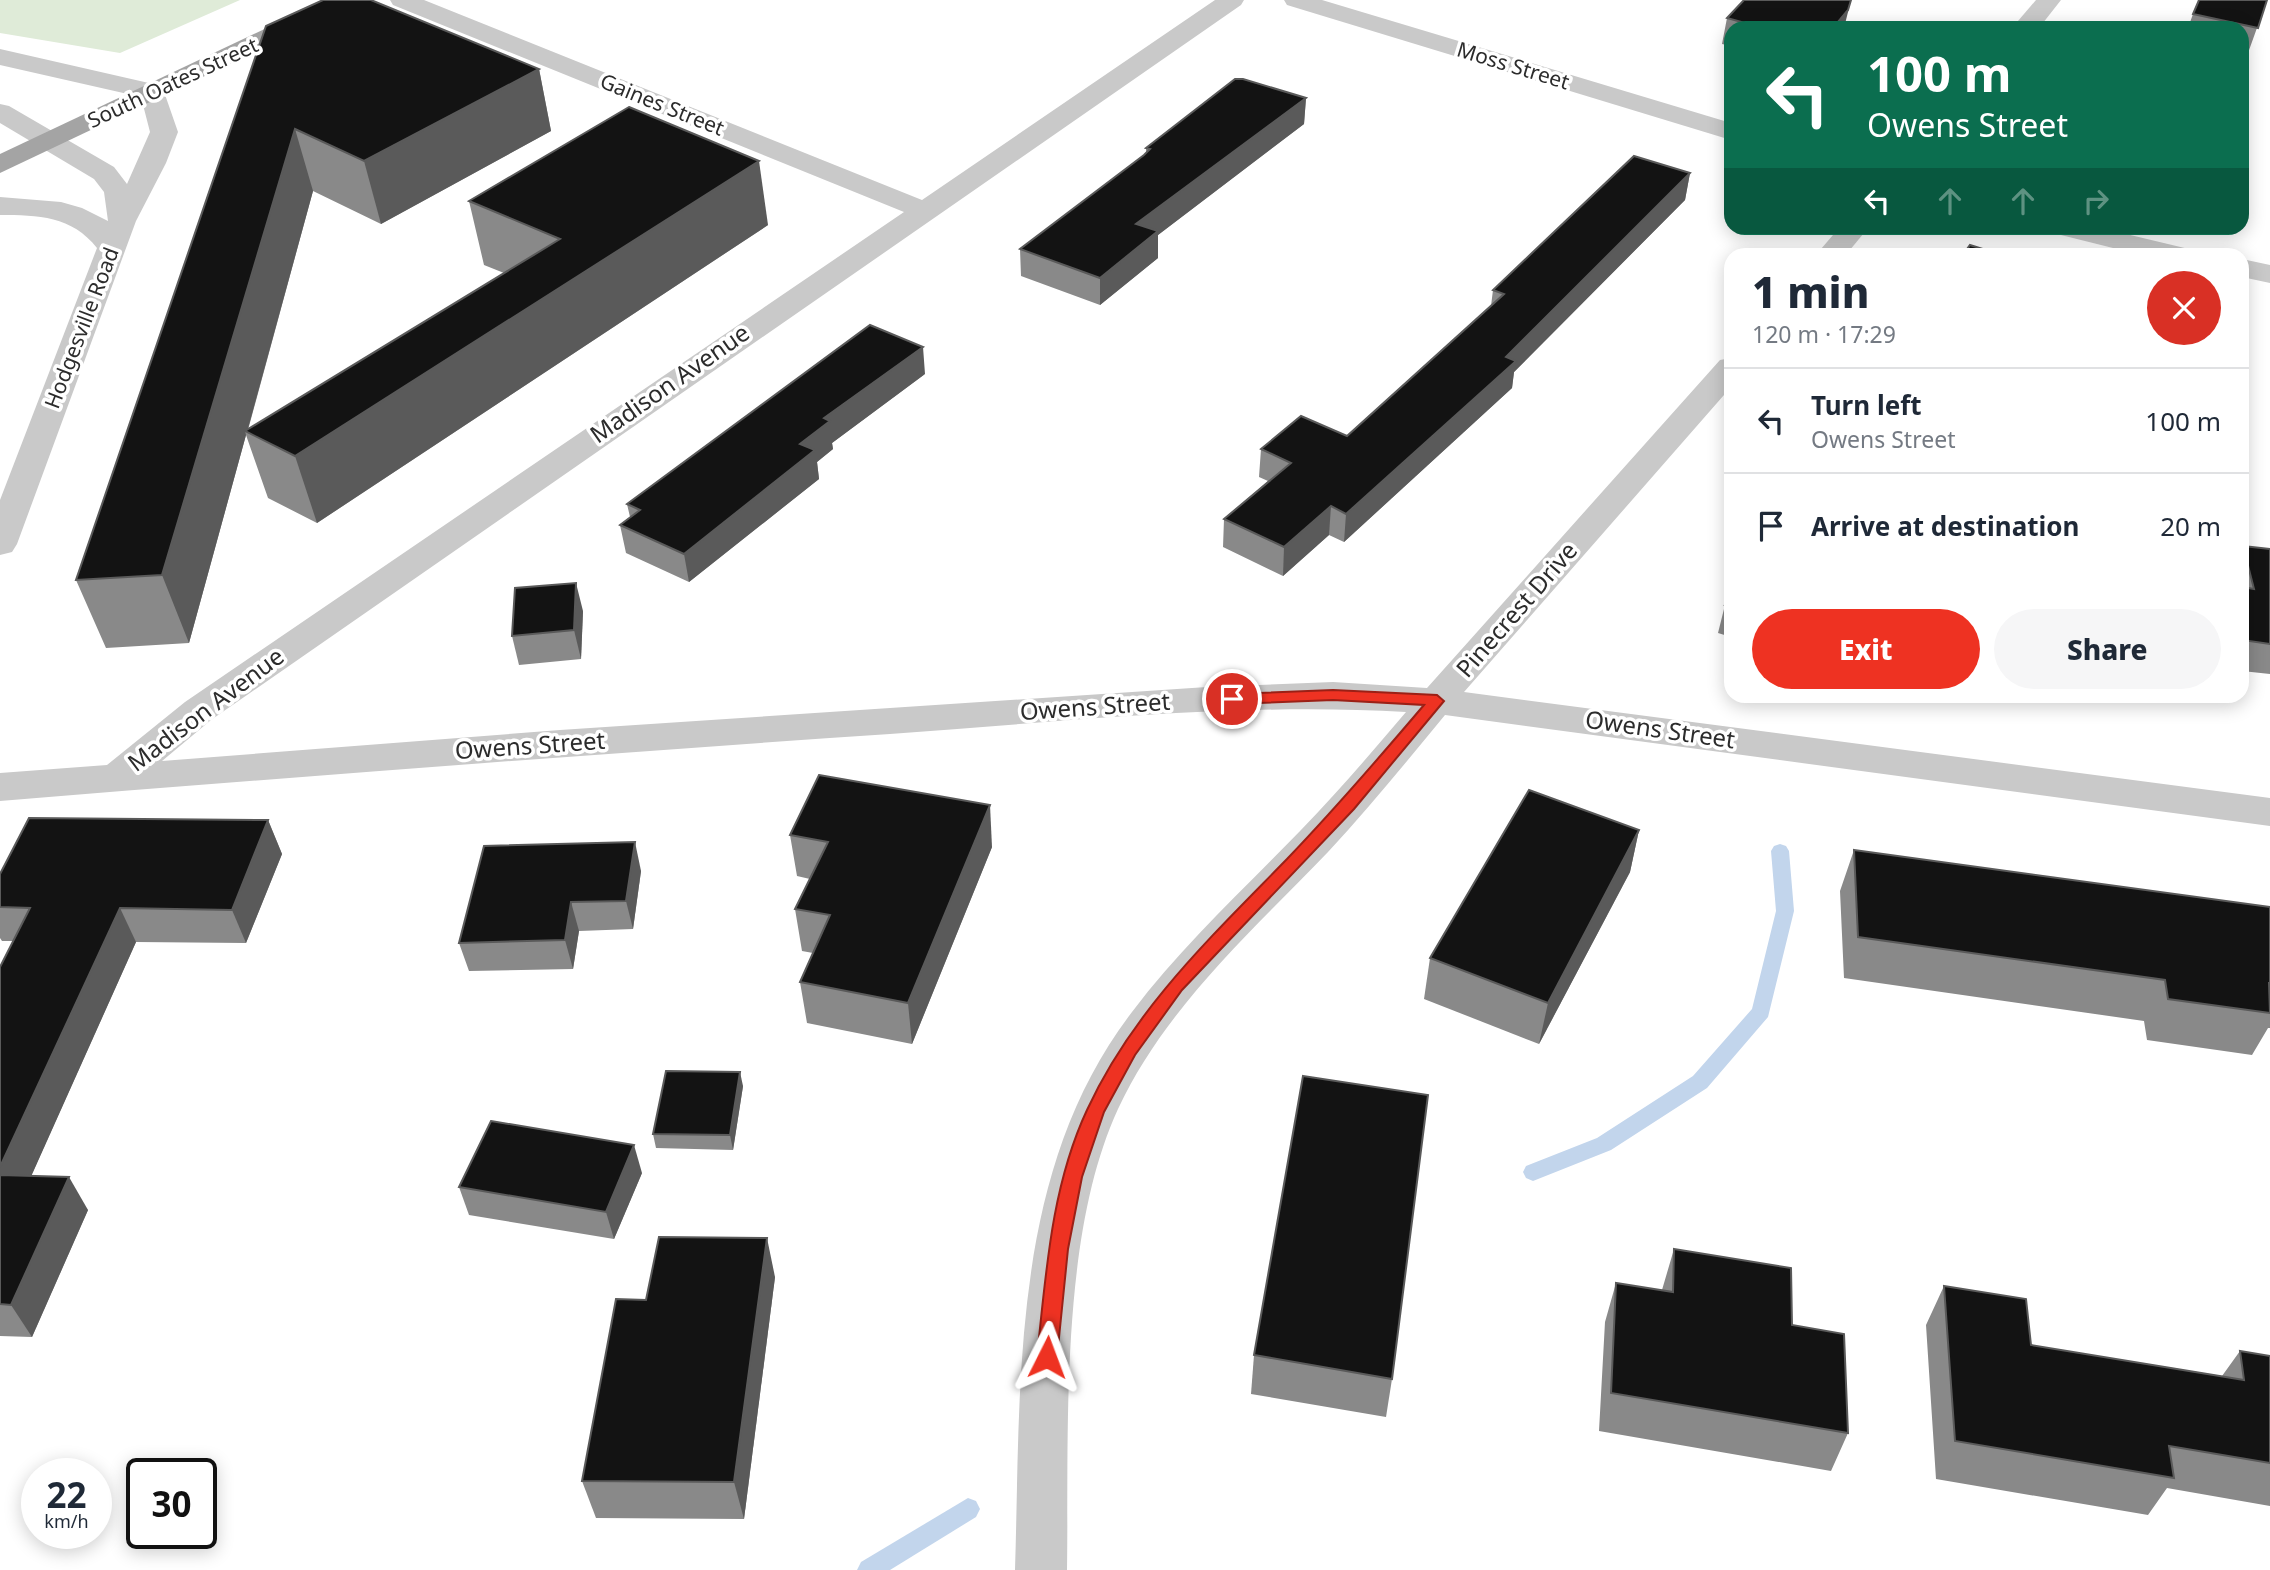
<!DOCTYPE html>
<meta charset="utf-8">
<style>
body{margin:0;font-family:"Noto Sans",sans-serif;background:#f6f6f7;color:#1f2937;height:100vh;display:flex;flex-direction:column;font-size:26px;white-space:nowrap}
*{box-sizing:border-box;margin:0}
p{font-size:23px;color:#747a83}
.icon{flex:none;width:38px;height:38px;fill:none;stroke:currentColor;stroke-width:2;stroke-linecap:round;stroke-linejoin:round}
.map{position:relative;flex:1;overflow:hidden}
.side{position:absolute;left:1724px;top:248px;width:525px;height:455px;display:flex;flex-direction:column;background:#fff;border-radius:21px;box-shadow:0 4px 18px #0003}
.side>*{flex:none}
.top-card{position:absolute;left:1724px;top:21px;width:525px;height:214px;border-radius:21px;box-shadow:0 4px 18px #0003;background:#0b6e4f;color:#fff;overflow:hidden}
.speed{position:absolute;left:21px;top:1458px;display:flex;gap:14px;font-size:35px;font-weight:700;text-align:center}
.speed>*{display:grid;place-content:center;width:91px;height:91px;border-radius:50%;background:#fff;box-shadow:0 4px 18px #0003;line-height:1}
.speed small{font-size:18px;font-weight:400}
.speed .limit{border:4px solid #111;border-radius:10px;background:#fff;color:#111}
.pin{position:absolute;display:grid;place-items:center;width:60px;height:60px;color:#fff;margin:-30px;border:4px solid #fff;border-radius:50%;box-shadow:0 2px 7px #0007}
.me{position:absolute;width:77px;margin:-38px;rotate:3deg;stroke-linejoin:round;filter:drop-shadow(0 0 5px #0008)}
.turn{display:flex;align-items:center;gap:24px;height:147px;padding:0 28px;font-size:32px}
.turn .icon{width:91px;height:91px;stroke-width:2.5}
.turn b{display:block;font-size:49px;line-height:60px}
.lanes{display:flex;align-items:center;height:66px;padding:0 28px;background:#0003;justify-content:center;gap:35px;direction:ltr}
.lanes .off{opacity:.35}
.round{display:grid;place-items:center;flex:none;width:74px;height:74px;border-radius:37px;background:#f6f6f7}
.headline{display:flex;align-items:center;justify-content:space-between;height:119px;padding:0 28px}
h1{font-size:42px;font-weight:800;line-height:52px}
.button{display:flex;gap:14px;margin-top:auto;padding:14px 28px}
.button a{flex:1;height:80px;border-radius:42px;background:#ee3222;color:#fff;font-size:28px;font-weight:800;line-height:80px;text-align:center}
.button a+a{background:#f6f6f7;color:#1f2937}
ul{padding:0;list-style:none}
li{display:flex;align-items:center;gap:21px;height:105px;padding:0 28px;border-top:2px solid #e0e1e3}
li div{flex:1}
li b{display:block;font-size:26px}
li em{font-style:normal}
.map>svg:first-child{display:block}
</style>
<div class="map">
<svg width="2270" height="1570" viewBox="0 0 2270 1570">
<rect width="100%" height="100%" fill="#fff"/>
<path fill="#dfebd8" d="M0,0H240L120,53L0,33Z"/>
<g fill="none" stroke-linecap="round" stroke-linejoin="round">
<g fill="#c2d5ec" fill-rule="evenodd">
<path d="M1780,844L1786,846L1789,851L1794,911L1768,1017L1707,1088L1611,1150L1533,1181L1526,1178L1523,1172L1526,1166L1597,1138L1693,1076L1752,1009L1776,911L1771,851L1774,846Z"/>
<path d="M968,1498L976,1501L980,1509L976,1517L890,1570H857L861,1562Z"/>
</g>
<g fill="#c9c9c9" fill-rule="evenodd">
<path d="M390,0H424L922,200L1215,0H1244L1241,5L211,720L162,761L560,730L1207,687L1333,682L1427,688L1720,360L1731,358V387L1464,692L2270,798V826L1445,715C1407,761 1369,808 1328,852C1252,931 1165,1008 1118,1109C1059,1237 1069,1430 1067,1570H1015C1021,1380 1010,1171 1132,1012C1182,946 1243,890 1301,830C1338,792 1372,752 1406,712C1235,702 1061,722 890,734C593,754 297,777 0,801V773L107,765L185,702L904,212L393,5Z"/>
<path d="M1284,0H1322L1731,123V140L1287,5Z"/>
<path d="M2036,0H2061L2039,28H2012Z"/>
<path d="M0,49L162,86L178,132L166,163L136,221L17,544L12,552L0,555V500L97,248C72,216 38,215 0,215V197L61,202L82,208L108,221L104,192L94,179L0,123V104L9,106L114,167L127,184L150,132L141,97L0,65Z"/>
<path d="M1839,228H1868L1845,256H1815Z"/>
<path d="M2053,228H2101L2193,250L2197,256H2145L2057,234Z"/>
<path d="M2242,259L2270,265V283L2242,277Z"/>
</g>
<path fill="#a4a4a4" fill-rule="evenodd" d="M326,0H358L355,5L0,173V154Z"/>
</g>
<g fill="#898989">
<path d="M323,0L539,69L551,131L381,224L313,191L248,430L504,273L484,265L469,201L768,225L317,523L268,498L246,435L189,643L106,648L76,580Z"/>
<path d="M2267,0L2248,53L2242,52V28H2188L2193,14Z"/>
<path d="M1727,18L1844,28H1731V46L1722,44Z"/>
<path d="M1306,98L1304,124L1158,235V258L1100,305L1021,276L1020,249L1146,153V148Z"/>
<path d="M1690,173L1685,200L1514,372L1512,388L1344,542L1329,535L1283,576L1223,547L1224,519L1268,481L1259,477L1261,449L1347,436L1491,306L1493,290Z"/>
<path d="M925,374L832,443L833,449L817,462L819,479L689,582L626,553L620,525L630,517L627,504Z"/>
<path d="M2243,546L2270,549V674L2242,671V550Z"/>
<path d="M1731,595V637L1718,633L1725,605Z"/>
<path d="M583,611L581,659L519,665L512,636Z"/>
<path d="M268,820L282,854L246,943L136,942L31,1176L88,1210L32,1337L0,1336V967L13,941H2L0,938V874Z"/>
<path d="M1639,830L1630,872L1539,1044L1424,999L1430,958Z"/>
<path d="M790,835L992,847L912,1044L807,1023L800,982L813,953L802,951L795,909L810,879L797,876Z"/>
<path d="M1854,850L2270,907V1028H2268L2252,1055L2147,1040L2144,1021L1844,978L1840,891Z"/>
<path d="M641,871L633,929L579,931L573,969L469,971L459,943Z"/>
<path d="M743,1086L733,1150L656,1148L653,1134Z"/>
<path d="M642,1173L614,1239L469,1215L459,1187Z"/>
<path d="M1674,1249L1792,1325L1848,1433L1831,1471L1599,1431L1605,1322L1616,1283L1662,1290Z"/>
<path d="M775,1277L744,1519L596,1518L582,1481L646,1300Z"/>
<path d="M1944,1286L2031,1345L2222,1376L2240,1351L2270,1356V1506L2167,1488L2148,1515L1936,1479L1926,1325Z"/>
<path d="M1254,1355L1392,1379L1386,1417L1251,1394Z"/>
</g>
<g fill="#5a5a5a">
<path d="M1851,0L1844,28H1833Z"/>
<path d="M539,69L551,131L381,224L364,161Z"/>
<path d="M1306,98L1304,124L1158,235V258L1100,305V278L1136,224Z"/>
<path d="M295,129L313,191L247,432L245,431L246,435L189,643L162,575Z"/>
<path d="M759,161L768,225L317,523L295,456Z"/>
<path d="M1690,173L1685,200L1514,372L1512,388L1344,542L1346,514Z"/>
<path d="M923,347L925,374L832,443L833,449L817,462L819,479L689,582L684,554L800,444L824,418Z"/>
<path d="M1331,506L1329,535L1283,576L1284,547Z"/>
<path d="M576,583L583,611L581,659L574,630Z"/>
<path d="M990,805L992,847L912,1044L908,1003Z"/>
<path d="M268,820L282,854L246,943L232,910Z"/>
<path d="M1639,830L1630,872L1539,1044L1548,1003Z"/>
<path d="M635,842L641,871L633,929L626,901Z"/>
<path d="M571,902L579,931L573,969L565,940Z"/>
<path d="M120,908L136,942L17,1208L0,1181V1167Z"/>
<path d="M740,1072L743,1086L733,1150L730,1135Z"/>
<path d="M634,1145L642,1173L614,1239L606,1212Z"/>
<path d="M69,1177L88,1210L32,1337L11,1305Z"/>
<path d="M767,1238L775,1277L744,1519L734,1482Z"/>
</g>
<g fill="#131313" stroke="#5a5a5a" stroke-width="2">
<path d="M323,0H371L539,69L364,161L295,129L162,575L76,580L266,26Z"/>
<path d="M1744,0H1851L1848,10L1833,28H1763L1727,18Z"/>
<path d="M2199,0H2267L2258,28L2193,14Z"/>
<path d="M1235,79H1243L1306,98L1136,224L1158,231L1100,278L1020,249L1144,155L1150,149L1146,148Z"/>
<path d="M629,107L759,161L295,456L245,431L560,239L469,201Z"/>
<path d="M1634,156L1690,173L1506,357L1516,361L1346,514L1331,506L1284,547L1224,519L1291,463L1261,449L1301,416L1347,436L1504,294L1493,290Z"/>
<path d="M1970,245L2005,256H1962Z"/>
<path d="M870,325L923,347L824,418L830,421L800,444L815,450L684,554L620,525L640,510L627,504Z"/>
<path d="M2243,546L2270,549V644L2242,640V587L2254,589Z"/>
<path d="M576,583L574,630L512,636L515,588Z"/>
<path d="M1731,595V606L1725,605Z"/>
<path d="M819,775L990,805L908,1003L800,982L830,915L795,909L828,842L790,835Z"/>
<path d="M1529,790L1639,830L1548,1003L1430,958Z"/>
<path d="M29,818L268,820L232,910L120,908L0,1167V967L30,908L0,907V874Z"/>
<path d="M635,842L626,901L571,902L565,940L459,943L484,846Z"/>
<path d="M1854,850L2270,907V983H2269L2270,1013L2168,999L2165,980L1858,937Z"/>
<path d="M666,1071L740,1072L730,1135L653,1134Z"/>
<path d="M1303,1076L1428,1095L1392,1379L1254,1355Z"/>
<path d="M491,1121L634,1145L606,1212L459,1187Z"/>
<path d="M0,1175L69,1177L11,1305L0,1304Z"/>
<path d="M659,1237L767,1238L734,1482L582,1481L616,1299L646,1300Z"/>
<path d="M1674,1249L1791,1268L1792,1325L1844,1334L1848,1433L1611,1393L1616,1283L1673,1292Z"/>
<path d="M1944,1286L2026,1299L2031,1345L2244,1380L2240,1351L2270,1356V1463L2169,1446L2174,1478L1955,1441Z"/>
</g>
<path fill="#ee3222" stroke="#9b2016" stroke-width="2" d="M1333,690L1437,695L1444,701L1354,809L1182,990L1135,1055L1104,1112L1082,1177L1068,1249L1057,1357L1054,1364L1047,1366L1040,1364L1037,1357C1046,1274 1051,1187 1087,1110C1133,1010 1212,936 1287,859C1335,809 1379,758 1424,705L1333,700L1232,704L1224,699L1232,694Z"/>
<g text-anchor="middle" stroke-width="7" stroke-linejoin="round" paint-order="stroke">
<g font-size="21" fill="#2c2c2c" stroke="#fff">
<text transform="translate(1513 66) rotate(17)" y="7">Moss Street</text>
<text transform="translate(173 83) rotate(-25)" y="7">South Oates Street</text>
<text transform="translate(662 105) rotate(22)" y="7">Gaines Street</text>
<text transform="translate(82 328) rotate(-69)" y="7">Hodgesville Road</text>
</g>
<g font-size="24" fill="#2c2c2c" stroke="#fff">
<text transform="translate(670 384) rotate(-35)" y="8">Madison Avenue</text>
<text transform="translate(1517 610) rotate(-49)" y="8">Pinecrest Drive</text>
<text transform="translate(1095 707) rotate(-4)" y="8">Owens Street</text>
<text transform="translate(206 710) rotate(-37)" y="8">Madison Avenue</text>
<text transform="translate(1660 730) rotate(8)" y="8">Owens Street</text>
<text transform="translate(530 746) rotate(-4)" y="8">Owens Street</text>
</g>
</g>
</svg>
<div class="speed"><div>22<small>km/h</small></div><div class="limit">30</div></div>
<div class="pin" style="left:1232px;top:699px;background:#d93025"><svg class="icon" aria-label="arrive" viewBox="0 0 24 24"><path d="M6 21V4h12l-3 4 3 4H6"/></svg></div>
<svg class="me" style="left:1047px;top:1357px" viewBox="-20 -20 40 40"><path d="M0-17L14 15 0 8-14 15z" fill="#ee3222" stroke="#fff" stroke-width="4"/></svg>
<div class="top-card">
<div class="turn"><svg class="icon" aria-label="left" viewBox="0 0 24 24"><path d="M17 20v-9H6M10 6l-5 5 5 5"/></svg><div><b>100 m</b>Owens Street</div></div>
<div class="lanes"><svg class="icon" aria-label="left" viewBox="0 0 24 24"><path d="M17 20v-9H6M10 6l-5 5 5 5"/></svg><svg class="icon off" aria-label="ahead" viewBox="0 0 24 24"><path d="M12 20V5M6 11l6-6 6 6"/></svg><svg class="icon off" aria-label="ahead" viewBox="0 0 24 24"><path d="M12 20V5M6 11l6-6 6 6"/></svg><svg class="icon off" aria-label="right" viewBox="0 0 24 24"><path d="M7 20v-9h11M14 6l5 5-5 5"/></svg></div>
</div>
<section class="side">
<div class="headline"><div><h1>1 min</h1><p>120 m · 17:29</p></div><a class="round" style="background:#d93025;color:#fff"><svg class="icon" aria-label="close" viewBox="0 0 24 24"><path d="M6 6l12 12M18 6L6 18"/></svg></a></div>
<ul>
<li><svg class="icon" aria-label="left" viewBox="0 0 24 24"><path d="M17 20v-9H6M10 6l-5 5 5 5"/></svg><div><b>Turn left</b><p>Owens Street</p></div><em>100 m</em></li>
<li><svg class="icon" aria-label="arrive" viewBox="0 0 24 24"><path d="M6 21V4h12l-3 4 3 4H6"/></svg><div><b>Arrive at destination</b></div><em>20 m</em></li>
</ul>
<div class="button"><a>Exit</a><a>Share</a></div>
</section>
</div>
